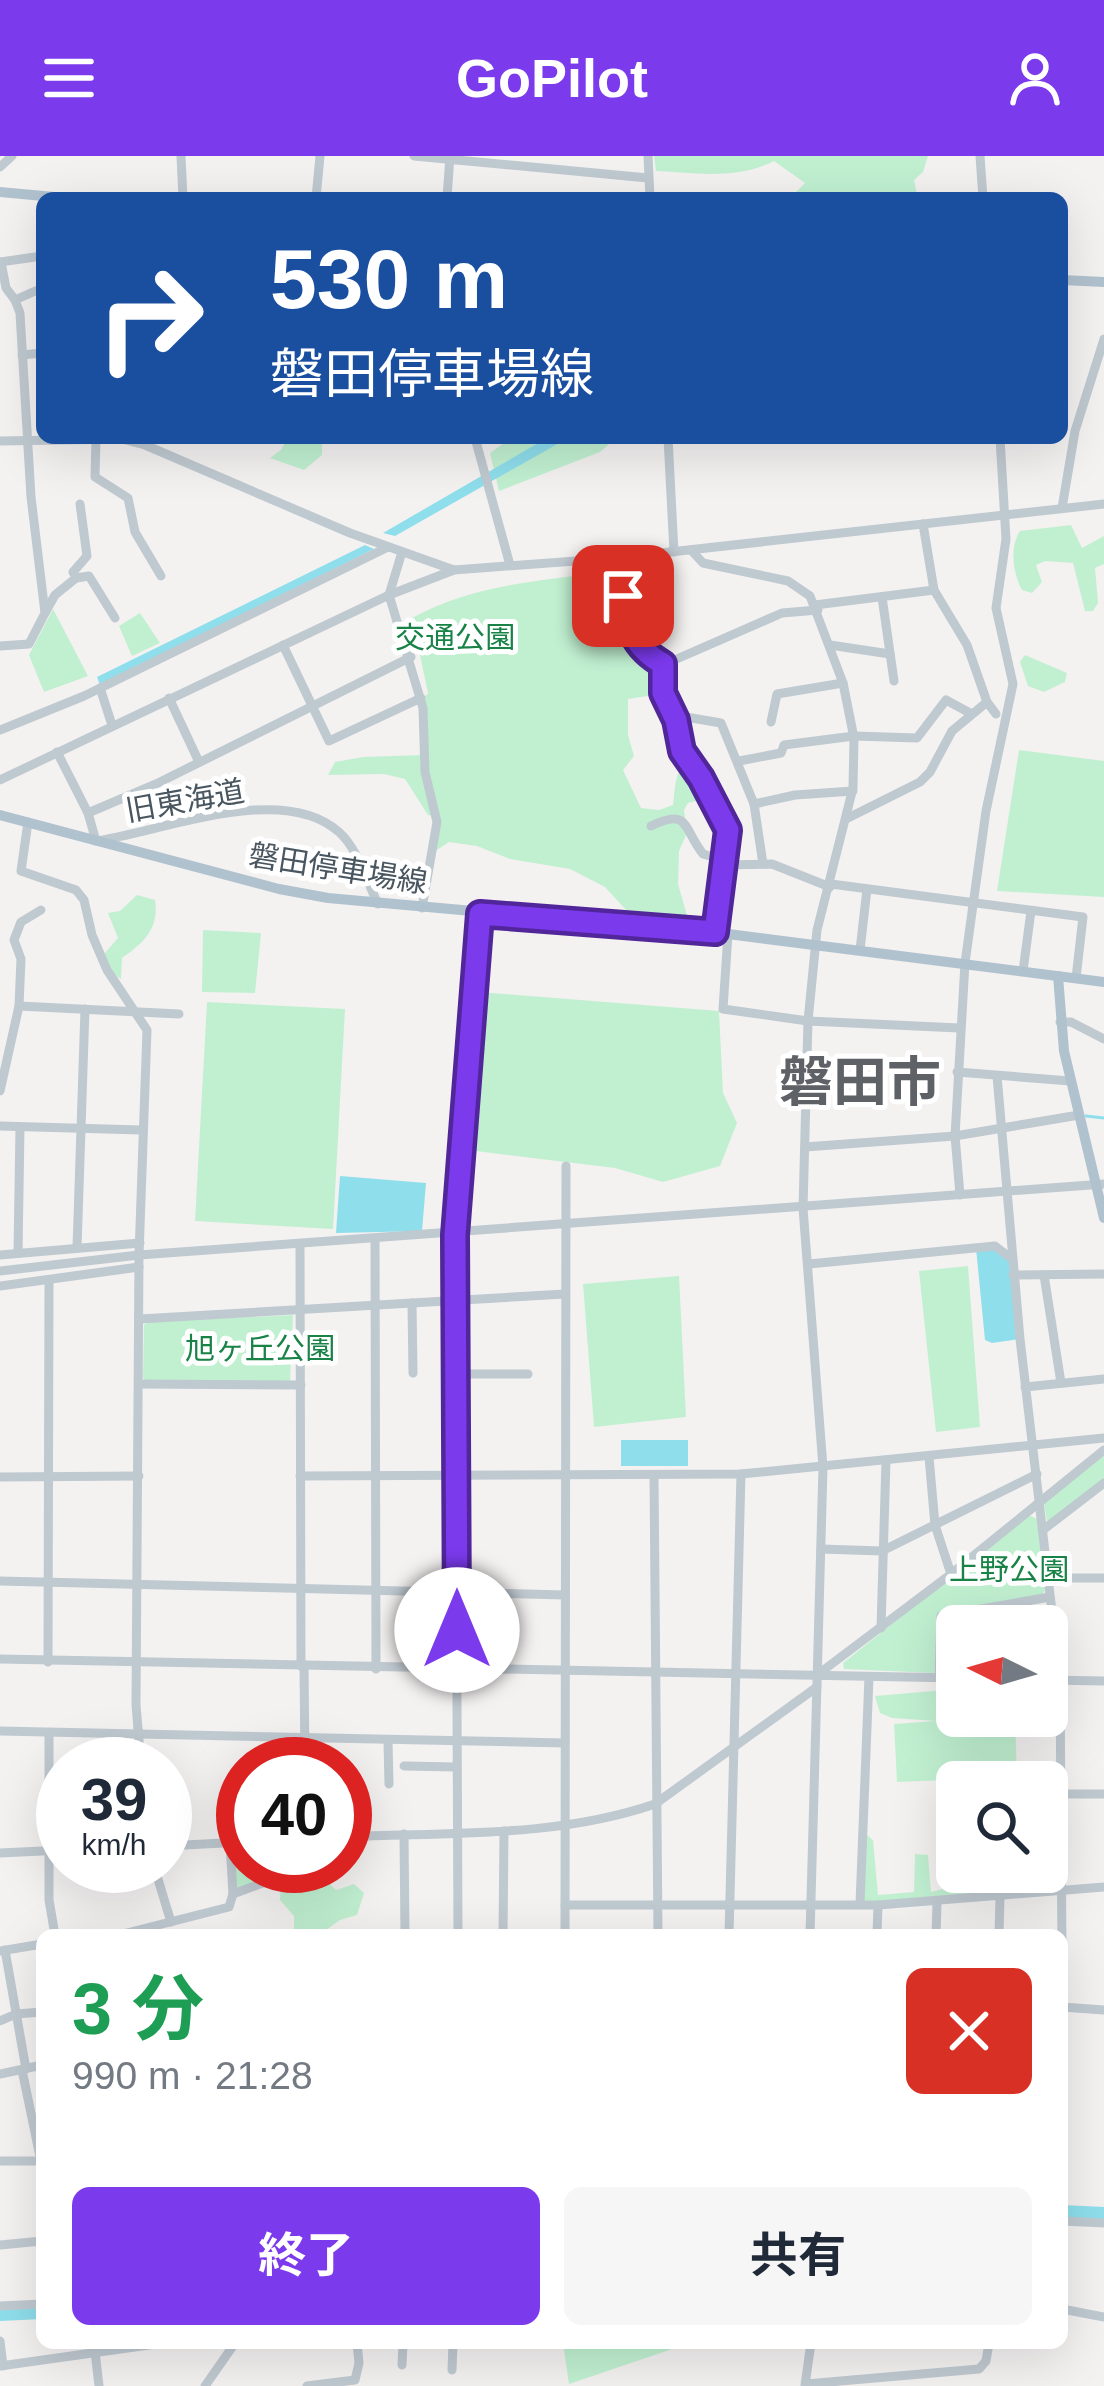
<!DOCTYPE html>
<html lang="ja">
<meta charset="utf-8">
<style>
body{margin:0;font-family:Helvetica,"Noto Sans JP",sans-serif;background:#f6f6f7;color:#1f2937;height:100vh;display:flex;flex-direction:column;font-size:45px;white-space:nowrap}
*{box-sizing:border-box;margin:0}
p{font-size:39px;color:#747a83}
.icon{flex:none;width:66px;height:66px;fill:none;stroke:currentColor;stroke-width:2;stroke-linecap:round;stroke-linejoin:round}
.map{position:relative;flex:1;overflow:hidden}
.details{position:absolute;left:36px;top:1773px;width:1032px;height:420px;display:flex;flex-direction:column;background:#fff;border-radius:18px;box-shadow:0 12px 48px #0002}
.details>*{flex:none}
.top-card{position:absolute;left:36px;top:36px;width:1032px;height:252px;border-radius:18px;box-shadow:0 12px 48px #0002;background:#1a4fa0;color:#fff;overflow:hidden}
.needle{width:78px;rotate:275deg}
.tools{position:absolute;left:936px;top:1449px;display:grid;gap:24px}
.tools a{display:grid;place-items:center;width:132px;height:132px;border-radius:18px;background:#fff;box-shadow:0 12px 48px #0002;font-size:60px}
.speed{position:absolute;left:36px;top:1581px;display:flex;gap:24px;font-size:60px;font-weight:700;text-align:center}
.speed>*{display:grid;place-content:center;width:156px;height:156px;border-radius:50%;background:#fff;box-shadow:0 12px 48px #0002;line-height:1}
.speed small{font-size:30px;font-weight:400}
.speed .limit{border:18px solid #d22;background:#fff;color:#111}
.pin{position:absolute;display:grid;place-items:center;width:102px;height:102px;color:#fff;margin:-51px;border-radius:24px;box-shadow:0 6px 18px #0006}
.me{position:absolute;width:132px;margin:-66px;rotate:0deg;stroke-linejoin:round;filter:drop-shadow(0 0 9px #0008)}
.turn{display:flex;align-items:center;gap:42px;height:252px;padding:0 36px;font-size:54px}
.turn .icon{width:156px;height:156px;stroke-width:2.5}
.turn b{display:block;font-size:84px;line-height:102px}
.round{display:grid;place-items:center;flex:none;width:126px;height:126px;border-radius:18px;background:#f6f6f7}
.summary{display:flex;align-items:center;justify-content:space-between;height:204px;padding:0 36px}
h1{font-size:72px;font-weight:700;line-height:90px;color:#1e9e55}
.action{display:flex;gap:24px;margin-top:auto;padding:24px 36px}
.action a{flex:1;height:138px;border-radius:18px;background:#7c3aed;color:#fff;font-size:48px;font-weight:700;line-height:138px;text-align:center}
.action a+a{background:#f6f6f7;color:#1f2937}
header{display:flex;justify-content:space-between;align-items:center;height:156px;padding:0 36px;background:#7c3aed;color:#fff;font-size:54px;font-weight:700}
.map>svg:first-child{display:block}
</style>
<header><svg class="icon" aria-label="menu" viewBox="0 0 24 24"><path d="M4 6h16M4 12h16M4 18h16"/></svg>GoPilot<svg class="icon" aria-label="person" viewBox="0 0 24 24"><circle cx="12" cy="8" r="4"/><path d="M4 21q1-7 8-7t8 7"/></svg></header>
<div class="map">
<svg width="1104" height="2230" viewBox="0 0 1104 2230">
<rect width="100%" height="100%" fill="#f4f1f1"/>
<g fill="#c1f0d1">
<path d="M654,0H928L923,16L914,24L917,39L790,42L805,27L774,5C738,24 695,17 656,15Z"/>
<path d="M287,282H322V299L304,314L270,302L281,294Z"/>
<path d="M511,282H616L600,296L499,335L490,297Z"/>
<path d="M1071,369L1082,392L1104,380V408L1095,412L1098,447L1093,455H1085L1073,407L1045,405L1036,409L1042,426L1032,437L1022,434C1013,418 1009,391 1020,375Z"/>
<path d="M616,414L627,480L663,509L661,522L668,537L628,543V579L634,600L623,614L641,652L659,654L673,649C676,626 674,612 695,599L704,610V643L688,647L684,654L687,677L679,695L678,728L688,763L627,755L605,731L570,713L510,703L477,690L449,686L431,698L434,660L428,659L405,623L384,618L328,619L335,606L363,601L422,599V544L428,537L412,462C475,427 545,425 616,414Z"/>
<path d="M53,453L88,520L44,536L29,499Z"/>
<path d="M140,457L160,487L132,500L119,470Z"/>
<path d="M1025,499L1067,517L1065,526L1044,536L1028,530L1020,506Z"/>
<path d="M1019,594L1104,605V741L997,735Z"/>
<path d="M137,739L155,744C160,773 142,788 122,802L121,823L111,817L104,798L118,782L108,757L120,755Z"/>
<path d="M203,774L261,777L255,837L202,836Z"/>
<path d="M480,836L719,855L723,937L737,967L720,1010L663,1026L615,1012L468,994Z"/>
<path d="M207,846L345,853L333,1073L195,1065Z"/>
<path d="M968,1110L980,1271L936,1276L919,1115Z"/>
<path d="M679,1120L686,1261L594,1271L583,1128Z"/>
<path d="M293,1159L290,1225H146L143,1222L144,1169L148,1166Z"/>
<path d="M1104,1298V1323L1047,1366L1044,1347Z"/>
<path d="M1029,1359L1037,1363L1045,1434L1042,1440L944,1458L934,1517L844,1513L843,1507Z"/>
<path d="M957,1533V1560L1015,1562L1017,1621L897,1626L894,1568L936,1565L892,1562L880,1557L875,1540Z"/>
<path d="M863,1676L873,1684L878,1739L914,1736L915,1698L928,1699L931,1736C962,1729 991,1716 1022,1716L1024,1738L863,1747Z"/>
<path d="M243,1686V1710H309L289,1720L317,1717L336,1734L354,1728L364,1737L357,1759L340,1764L326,1774L294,1779V1760L280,1744L281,1722L233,1738L230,1687Z"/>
<path d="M563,2187H690L569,2228Z"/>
</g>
<g fill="#8fdeec">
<path d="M547,282H568L395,380L383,377Z"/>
<path d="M365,389L374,393L100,529L97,521Z"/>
<path d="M340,1020L426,1027L422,1075L336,1077Z"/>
<path d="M992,1090L1008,1100L1020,1183L992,1187L985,1184L976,1092Z"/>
<rect x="621" y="1284" width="67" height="26"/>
</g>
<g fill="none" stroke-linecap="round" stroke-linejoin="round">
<path stroke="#8fdeec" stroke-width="3" d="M1086,960L1104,962"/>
<g stroke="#8fdeec" stroke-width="16">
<path d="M1062,2057L1104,2059"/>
<path d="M0,2157L42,2155"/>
</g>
<g stroke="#bfc9d0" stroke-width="9">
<path d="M181,0L183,42"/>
<path d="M414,0L648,22"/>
<path d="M648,0L650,42"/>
<path d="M980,0L983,42"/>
<path d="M0,11L12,0"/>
<path d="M316,42L320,0"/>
<path d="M447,42L450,0"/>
<path d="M870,42H896"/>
<path d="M0,106L42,100"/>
<path d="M1,106L6,132L15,144"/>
<path d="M22,199L42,197"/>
<path d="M475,282L510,409"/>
<path d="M668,282L674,396"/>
<path d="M96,283L95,321L128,342L135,376L161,420"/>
<path d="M0,285L122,283L145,289L350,377L454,414"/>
<path d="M1062,352L1075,275L1104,183"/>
<path d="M923,368L934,434L967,489L987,546L996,558"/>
<path d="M691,394L703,407L788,425L810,440L843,527L854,582L853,632L817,774L808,865L803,1052L823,1311L810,1779"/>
<path d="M402,396L389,439L423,552L425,616L437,666L422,752"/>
<path d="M616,402C624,445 621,484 663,509"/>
<path d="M76,422L89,420L115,462"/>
<path d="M882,441L894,525"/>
<path d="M815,449L934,434"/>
<path d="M45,457L55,439L76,422L73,416L87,400L80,348"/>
<path d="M283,489L329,585L421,542"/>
<path d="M830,489L890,498"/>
<path d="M0,490L29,488L45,457L31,341L20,157L15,144L42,132"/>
<path d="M100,532L112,569"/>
<path d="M169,542L199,606"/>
<path d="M674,559L721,567L754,648L763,708"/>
<path d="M771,566L777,538L843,527"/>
<path d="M0,574L84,540L388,391"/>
<path d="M57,596L88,657L96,685C161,676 282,625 339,676C358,693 367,726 378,748"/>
<path d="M739,605L781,597L784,589L854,580L917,582L946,544L970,557"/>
<path d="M0,624L389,439L454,414L616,402L1104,348"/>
<path d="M754,648L795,639L853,635"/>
<path d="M88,657L156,628L411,501"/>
<path d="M848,662L920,626L930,616L952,575L987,546"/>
<path d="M28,666L21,715L76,734L84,744L92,779L107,814L147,874L139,1099L136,1549L141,1608"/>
<path d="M651,670C690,651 683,673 703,698L724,704"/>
<path d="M723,709L772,708L830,731"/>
<path d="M831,728L1083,761L1076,822"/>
<path d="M715,777L728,674L701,622L682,595L676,564L663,537V509L782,457L818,454"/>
<path d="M728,778L723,853L808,865L959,872"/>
<path d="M860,794L867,733"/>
<path d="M1023,815L1031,755"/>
<path d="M19,850L21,803L14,784L21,766L41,754"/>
<path d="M1060,866H1071L1104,883"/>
<path d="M957,916L1070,925"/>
<path d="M997,920L1020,1183L1060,1524L1062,1796"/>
<path d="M0,935L19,850L179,858"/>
<path d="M0,970L141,974"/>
<path d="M805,991L955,980L1079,959"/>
<path d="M960,1039L955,980L965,807L986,655L1013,528L996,452L1006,383L1000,282"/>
<path d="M375,1084L376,1513"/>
<path d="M300,1088L301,1510"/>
<path d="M77,1092L85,853"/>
<path d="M18,1097L20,971"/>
<path d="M0,1099L140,1087"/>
<path d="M809,1108L995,1090L1012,1103"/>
<path d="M0,1115L139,1099L1104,1028"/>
<path d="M1013,1119L1104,1118"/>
<path d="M1044,1119L1061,1227"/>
<path d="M0,1130L139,1111"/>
<path d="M412,1147L413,1217"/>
<path d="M140,1163L565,1138"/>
<path d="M456,1218H528"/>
<path d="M140,1228L301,1229"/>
<path d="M1025,1231L1104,1223"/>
<path d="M929,1301L935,1369L951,1418"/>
<path d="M654,1319L658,1779"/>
<path d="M300,1320L741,1318L1104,1282"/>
<path d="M0,1321L139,1320"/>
<path d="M1043,1374L1104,1327"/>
<path d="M821,1393L882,1395L1037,1318"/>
<path d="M1048,1422H1104"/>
<path d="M0,1425L564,1439"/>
<path d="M881,1472L886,1305"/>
<path d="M0,1503L957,1522"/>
<path d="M48,1506L49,1125"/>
<path d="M304,1510L305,1608"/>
<path d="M817,1519L951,1418L1104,1294"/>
<path d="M939,1522L941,1460L1050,1441"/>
<path d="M1047,1524L1104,1525"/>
<path d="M0,1575L565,1587"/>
<path d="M49,1578V1744L55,1779"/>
<path d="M388,1585L389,1628"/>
<path d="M404,1610L457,1611"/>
<path d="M1063,1638H1104"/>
<path d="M404,1678L405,1779"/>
<path d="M345,1681C449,1676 556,1682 655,1648L817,1531"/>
<path d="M165,1690L243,1686"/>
<path d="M0,1697L63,1694"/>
<path d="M154,1710L171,1766"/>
<path d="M233,1738L309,1710"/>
<path d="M860,1748L869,1521"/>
<path d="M565,1749H878L1104,1731"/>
<path d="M119,1779L229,1751L233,1738L230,1687"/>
<path d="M458,1779L455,1079L480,757"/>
<path d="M503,1779L504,1675"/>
<path d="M565,1779L566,1010"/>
<path d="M729,1779L741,1318"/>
<path d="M877,1779L878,1749"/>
<path d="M936,1779L937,1747"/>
<path d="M999,1779L1000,1741"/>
<path d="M5,1794L26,1913"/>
<path d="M0,1795L42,1788"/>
<path d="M1062,1851L1104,1854"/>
<path d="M0,1865L16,1858L42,1856"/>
<path d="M22,1914L42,2010"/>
<path d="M0,1918L42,1909"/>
<path d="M0,2005H41"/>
<path d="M1062,2065L1104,2067"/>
<path d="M0,2089L42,2085"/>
<path d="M0,2150L42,2148"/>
<path d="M1062,2153L1104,2161"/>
<path d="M0,2185L3,2210"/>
<path d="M94,2187L99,2230"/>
<path d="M402,2209L403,2187"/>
<path d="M0,2210L163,2187"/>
<path d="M452,2214L453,2187"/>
<path d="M806,2228L979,2213L986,2205L989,2187"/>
<path d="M805,2229L811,2187"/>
<path d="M205,2230L235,2187"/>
<path d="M307,2230L355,2224L359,2207L357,2187"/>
</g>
<g stroke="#b1c2cf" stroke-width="10">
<path d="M0,36L65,42"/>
<path d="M1062,124L1104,126"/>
<path d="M0,659L279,733L328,742L728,778L1104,826"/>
<path d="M1058,820L1064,895L1104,1062"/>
</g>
</g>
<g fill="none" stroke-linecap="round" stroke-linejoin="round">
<defs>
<path id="route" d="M457,1474L455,1079L480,758L715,776L728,674L701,622L682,595L676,564L663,537V508C633,491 629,472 623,440"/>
</defs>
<use href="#route" stroke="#51269a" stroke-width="30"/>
<use href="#route" stroke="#7c3aed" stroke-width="21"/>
</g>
<g text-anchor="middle" stroke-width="10" stroke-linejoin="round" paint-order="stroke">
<g font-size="30" fill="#188247" stroke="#fff">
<text x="455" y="492">交通公園</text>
<text x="260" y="1203">旭ヶ丘公園</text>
<text x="1009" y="1424">上野公園</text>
</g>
<g font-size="30" fill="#49565f" stroke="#fff">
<text transform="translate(185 645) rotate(-10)" y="10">旧東海道</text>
<text transform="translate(338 713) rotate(9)" y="10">磐田停車場線</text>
</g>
<g font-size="54" font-weight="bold" fill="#5e6266" stroke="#fff">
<text x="860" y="945">磐田市</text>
</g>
</g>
</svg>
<div class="tools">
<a><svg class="needle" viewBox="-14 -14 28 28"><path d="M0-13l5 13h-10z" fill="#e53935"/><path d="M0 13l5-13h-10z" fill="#747a83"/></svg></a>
<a><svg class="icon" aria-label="search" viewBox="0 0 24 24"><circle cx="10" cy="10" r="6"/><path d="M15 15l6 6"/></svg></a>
</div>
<div class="speed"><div>39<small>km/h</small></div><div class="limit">40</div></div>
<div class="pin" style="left:623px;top:440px;background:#d93025"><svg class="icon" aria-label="arrive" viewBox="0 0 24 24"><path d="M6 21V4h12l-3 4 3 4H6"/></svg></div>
<svg class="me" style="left:457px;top:1474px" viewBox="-20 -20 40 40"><circle r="19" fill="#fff"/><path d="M0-13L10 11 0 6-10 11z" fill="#7c3aed"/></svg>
<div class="top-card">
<div class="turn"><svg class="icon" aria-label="right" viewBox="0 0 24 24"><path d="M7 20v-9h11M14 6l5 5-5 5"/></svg><div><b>530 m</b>磐田停車場線</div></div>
</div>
<section class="details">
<div class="summary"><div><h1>3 分</h1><p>990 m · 21:28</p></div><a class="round" style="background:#d93025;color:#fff"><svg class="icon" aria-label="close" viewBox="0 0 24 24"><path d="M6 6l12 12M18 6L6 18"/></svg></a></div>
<div class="action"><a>終了</a><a>共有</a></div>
</section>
</div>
